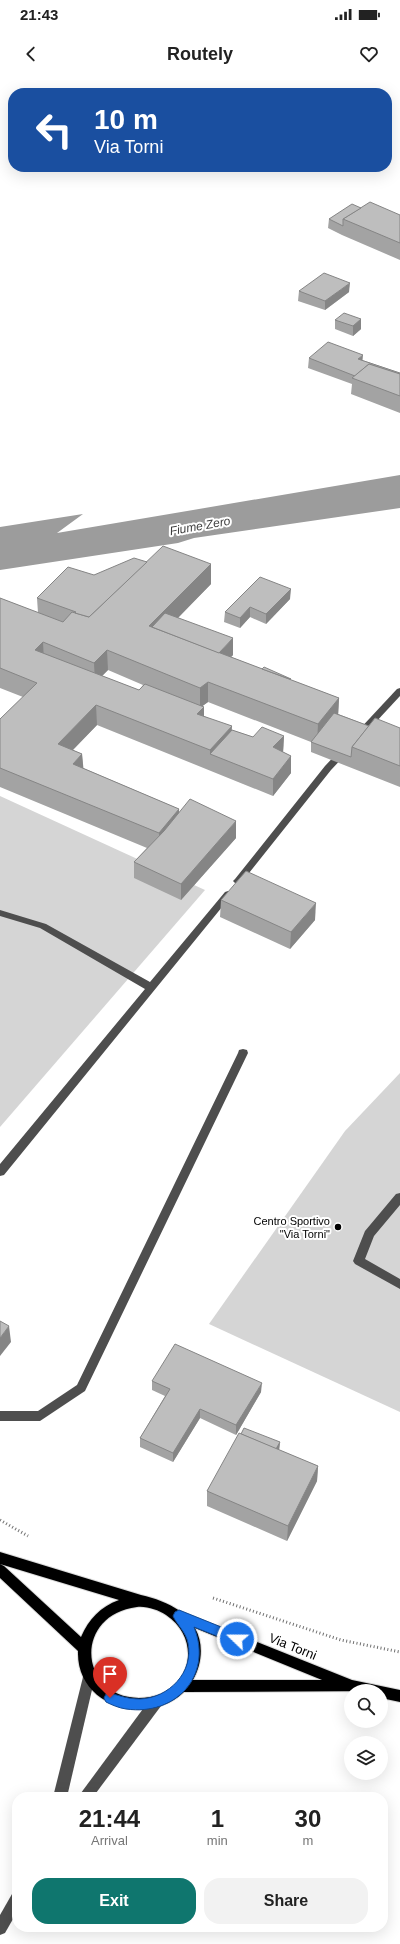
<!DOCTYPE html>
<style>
body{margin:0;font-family:Arial,sans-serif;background:#f2f2f2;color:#222;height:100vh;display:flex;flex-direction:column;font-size:15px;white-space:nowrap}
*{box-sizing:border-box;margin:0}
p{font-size:13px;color:#767676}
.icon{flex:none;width:22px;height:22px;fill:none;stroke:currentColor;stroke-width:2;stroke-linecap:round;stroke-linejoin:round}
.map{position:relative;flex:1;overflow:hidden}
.drawer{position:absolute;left:12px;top:1712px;width:376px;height:140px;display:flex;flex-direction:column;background:#fff;border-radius:16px;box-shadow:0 4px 16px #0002}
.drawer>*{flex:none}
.guide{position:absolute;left:8px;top:8px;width:384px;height:84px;border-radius:16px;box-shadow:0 4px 16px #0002;background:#1a4fa0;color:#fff;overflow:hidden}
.tools{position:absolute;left:344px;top:1604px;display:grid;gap:8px}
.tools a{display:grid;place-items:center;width:44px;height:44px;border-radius:50%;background:#fff;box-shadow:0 4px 16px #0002;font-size:20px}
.pin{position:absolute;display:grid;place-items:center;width:34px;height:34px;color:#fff;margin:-41px -17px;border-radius:50% 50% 50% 0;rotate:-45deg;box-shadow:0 0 4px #0007}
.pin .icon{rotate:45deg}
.me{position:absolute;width:44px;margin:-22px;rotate:292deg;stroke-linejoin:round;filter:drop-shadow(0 0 3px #0008)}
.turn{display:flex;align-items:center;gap:14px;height:84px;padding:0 20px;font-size:18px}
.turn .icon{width:52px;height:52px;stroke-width:2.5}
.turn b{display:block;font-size:28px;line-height:34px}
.eta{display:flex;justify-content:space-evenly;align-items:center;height:68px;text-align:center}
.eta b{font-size:24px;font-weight:700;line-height:28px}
.action{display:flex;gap:8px;margin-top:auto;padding:8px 20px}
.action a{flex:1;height:46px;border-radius:16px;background:#0f766e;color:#fff;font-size:16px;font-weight:700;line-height:46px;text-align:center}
.action a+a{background:#f2f2f2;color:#222}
.status{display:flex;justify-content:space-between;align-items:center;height:28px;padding:0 20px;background:#fff;direction:ltr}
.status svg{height:11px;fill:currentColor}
header{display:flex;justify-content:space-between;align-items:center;height:52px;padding:0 20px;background:#fff;font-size:18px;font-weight:700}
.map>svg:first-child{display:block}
</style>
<div class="status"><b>21:43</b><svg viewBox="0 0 49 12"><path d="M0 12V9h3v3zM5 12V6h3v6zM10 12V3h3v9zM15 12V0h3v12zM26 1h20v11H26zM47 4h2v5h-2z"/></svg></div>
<header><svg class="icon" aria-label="back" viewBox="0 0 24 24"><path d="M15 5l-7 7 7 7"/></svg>Routely<svg class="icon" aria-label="heart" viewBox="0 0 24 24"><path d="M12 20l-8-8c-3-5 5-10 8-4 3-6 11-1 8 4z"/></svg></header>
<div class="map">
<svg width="400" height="1864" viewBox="0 0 400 1864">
<rect width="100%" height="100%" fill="#fff"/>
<g fill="#d5d5d5">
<path d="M0,716L205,810L0,1047Z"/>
<path d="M400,993V1332L209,1244L345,1051Z"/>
</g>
<path fill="#9c9c9c" d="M400,395V428L194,458L178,463L0,490V447L83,434L57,453Z"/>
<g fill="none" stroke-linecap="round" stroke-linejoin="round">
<defs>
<path id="major" d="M0,1472L141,1515C155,1518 168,1523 180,1531L352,1600L400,1610V1622L381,1618V1611L184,1612C147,1647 76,1627 78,1571L0,1498V1484L4,1486L81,1557C89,1539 100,1527 119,1520L0,1484ZM137,1527C147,1526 158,1530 166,1535C202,1559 192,1610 150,1617C81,1628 68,1536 137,1527ZM195,1548L322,1600H193C202,1584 204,1564 195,1548Z"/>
</defs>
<use href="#major" stroke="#dbdbdb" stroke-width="2"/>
<g stroke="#707070" stroke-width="3" stroke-dasharray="1 2.5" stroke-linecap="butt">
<path d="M0,1440L28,1456"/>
<path d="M213,1518L341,1560L400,1572"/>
</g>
<g fill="#4e4e4e" fill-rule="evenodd">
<path d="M400,608V616L362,657H356L355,655L356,653L397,609Z"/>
<path d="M343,669L346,670L347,672L346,674L331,690L241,803H235L233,801L235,799L325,686L340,670Z"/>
<path d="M228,811L231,812L233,814L231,816L4,1095L0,1096V1084L145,909L40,848L0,836V830L46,844L150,902L225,812Z"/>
<path d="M243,969L247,970L248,973L85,1311L40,1341H0V1331H38L77,1305L238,973L239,970Z"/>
<path d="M400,1113V1125L374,1156L365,1179L400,1199V1209L355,1184L353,1181L365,1151L396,1114Z"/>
<path d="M89,1591L93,1593L95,1597L67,1717H53L83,1597L85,1593Z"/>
<path d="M156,1616L161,1618L162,1622L161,1626L93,1717H78L151,1618Z"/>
<path d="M17,1812V1832L5,1853L0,1855V1835L12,1814Z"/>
</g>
<use href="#major" fill="#000" fill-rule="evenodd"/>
</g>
<g fill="#a3a3a3" fill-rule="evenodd">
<path d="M361,128L400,135V180L342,155L328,148L329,139Z"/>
<path d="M299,211L349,212L325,230L298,221Z"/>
<path d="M361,239V249L353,256L335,249V240Z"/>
<path d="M309,278L362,280L400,293V333L351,314L352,304L308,288Z"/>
<path d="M147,482L211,484V504L178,538L233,575L231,577L262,589L291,599V600L339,618L338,634L369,646L400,648V707L311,672V662L208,622L202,626L204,627V636L232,650L253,657L284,656L283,672L291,676V693L273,716L97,645L73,670L82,674L83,688L179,729V732L236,758L181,820L134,798V782L147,768L0,707V639L23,617L0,608V518L38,533L37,518L94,495ZM108,590L143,605L139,610L102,596Z"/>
<path d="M290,519L266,544L250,537L240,548L224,542L225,532Z"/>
<path d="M221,820L315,840L290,869L220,837Z"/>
<path d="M152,1301L261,1312L236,1355L200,1338L173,1382L140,1367V1358L165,1316L152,1310Z"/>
<path d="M241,1354L280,1362L279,1370L318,1386L317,1401L287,1461L207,1426V1411Z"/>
</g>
<g fill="#858585">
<path d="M350,203L349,212L325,230V221Z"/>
<path d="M361,239V249L353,256V246Z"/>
<path d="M363,275L362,285L358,279Z"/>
<path d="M211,484V504L162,554L149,546Z"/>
<path d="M291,509L290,519L266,544V534Z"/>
<path d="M250,527V537L240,548V538Z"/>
<path d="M233,558V575L217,591V575Z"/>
<path d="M43,562L44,582L35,570Z"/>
<path d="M107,570L108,590L95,603L94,583Z"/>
<path d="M208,602V622L200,628V608Z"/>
<path d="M339,618L338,638L317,664L318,644Z"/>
<path d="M96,625L97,645L59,684L58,664Z"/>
<path d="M204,627V647L197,634Z"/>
<path d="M232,646L231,666L210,674V670Z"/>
<path d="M284,656L283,673L273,667Z"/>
<path d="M82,674L84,694L73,684Z"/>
<path d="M291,676V693L273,716V699Z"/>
<path d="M179,729L180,749L159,773V753Z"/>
<path d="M236,741V758L181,820V804Z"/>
<path d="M316,823L315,840L290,869L291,852Z"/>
<path d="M9,1246L11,1262L0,1276V1258Z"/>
<path d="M262,1303L261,1312L236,1355V1345Z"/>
<path d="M200,1329V1338L173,1382V1373Z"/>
<path d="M280,1362L279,1371L273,1374Z"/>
<path d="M318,1386L317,1401L287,1461L288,1446Z"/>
</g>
<g fill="#bebebe" stroke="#858585">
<path d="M370,122L400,135V163L343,139Z"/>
<path d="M352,124L361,128L343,139V146L329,139Z"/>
<path d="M324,193L350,203L325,221L299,211Z"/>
<path d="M344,233L361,239L353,246L335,240Z"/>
<path d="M328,262L363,275L358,279L400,293V294L369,284L355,296L309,278Z"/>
<path d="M369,284L400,294V316L352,298Z"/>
<path d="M163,466L211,484L149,546L339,618L318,644L208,602L200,608L107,570L94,583L43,562L35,570L139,610L145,604L204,627L197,634L232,646L210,670L96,625L58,664L82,674L73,684L179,729L159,753L0,688V639L37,603L0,588V518L63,542L72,532L89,537Z"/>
<path d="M134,478L147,482L89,537L75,533L76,532L37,518L68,487L94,495Z"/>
<path d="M260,497L291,509L266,534L250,527L240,538L225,532Z"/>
<path d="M165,533L233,558L219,573L152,547Z"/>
<path d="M264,587L291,599H290L262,589Z"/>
<path d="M334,633L369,646L352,667L351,677L311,662Z"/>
<path d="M375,638L400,648V686L352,667Z"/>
<path d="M262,647L284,656L273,667L291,676L273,699L210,674L232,650L253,657Z"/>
<path d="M190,719L236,741L181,804L134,782L164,751Z"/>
<path d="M246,791L316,823L291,852L221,820Z"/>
<path d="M0,1241L9,1246L0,1258Z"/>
<path d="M175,1264L262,1303L236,1345L200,1329L173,1373L140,1358L170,1309L152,1301Z"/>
<path d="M244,1348L280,1362L276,1369L241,1354Z"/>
<path d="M239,1353L318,1386L288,1446L207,1411Z"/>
</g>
<path fill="#1a73e8" stroke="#114b97" d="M179,1530L241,1555L242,1559L241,1563L237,1564L194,1547C213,1595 177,1636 126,1629C119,1628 112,1625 106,1622L104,1618L106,1614L110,1613C120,1616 129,1619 140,1619C169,1618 194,1592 188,1563C186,1552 177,1545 173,1536L175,1532Z"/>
<circle fill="#000" stroke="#fff" stroke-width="1.5" cx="338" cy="1147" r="4"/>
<g text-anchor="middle" stroke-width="4" stroke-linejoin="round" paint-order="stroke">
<g font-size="11" fill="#000" stroke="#fff" text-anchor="end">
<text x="330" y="1145">Centro Sportivo<tspan x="330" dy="13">"Via Torni"</tspan></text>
</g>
<g font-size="12" font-style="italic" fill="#3d3d3d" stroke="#fff">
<text transform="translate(200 446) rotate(-10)" y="4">Fiume Zero</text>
</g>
<g font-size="13" fill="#000" stroke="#fff">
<text transform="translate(293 1566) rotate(22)" y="5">Via Torni</text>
</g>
</g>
</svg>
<div class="tools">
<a><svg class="icon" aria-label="search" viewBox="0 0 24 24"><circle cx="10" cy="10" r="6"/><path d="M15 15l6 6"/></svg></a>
<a><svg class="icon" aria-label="layers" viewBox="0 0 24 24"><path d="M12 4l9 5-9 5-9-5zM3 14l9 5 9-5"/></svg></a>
</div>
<div class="pin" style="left:110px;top:1618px;background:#d93025"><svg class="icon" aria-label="arrive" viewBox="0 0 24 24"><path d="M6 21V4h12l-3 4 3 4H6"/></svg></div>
<svg class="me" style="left:237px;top:1559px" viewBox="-20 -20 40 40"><circle r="17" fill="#1a73e8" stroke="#fff" stroke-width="3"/><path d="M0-11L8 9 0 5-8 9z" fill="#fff"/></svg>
<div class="guide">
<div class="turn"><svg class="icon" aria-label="left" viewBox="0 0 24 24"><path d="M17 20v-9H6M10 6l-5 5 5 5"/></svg><div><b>10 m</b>Via Torni</div></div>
</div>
<section class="drawer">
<div class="eta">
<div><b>21:44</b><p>Arrival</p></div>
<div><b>1</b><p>min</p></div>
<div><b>30</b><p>m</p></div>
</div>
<div class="action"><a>Exit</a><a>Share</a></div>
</section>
</div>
